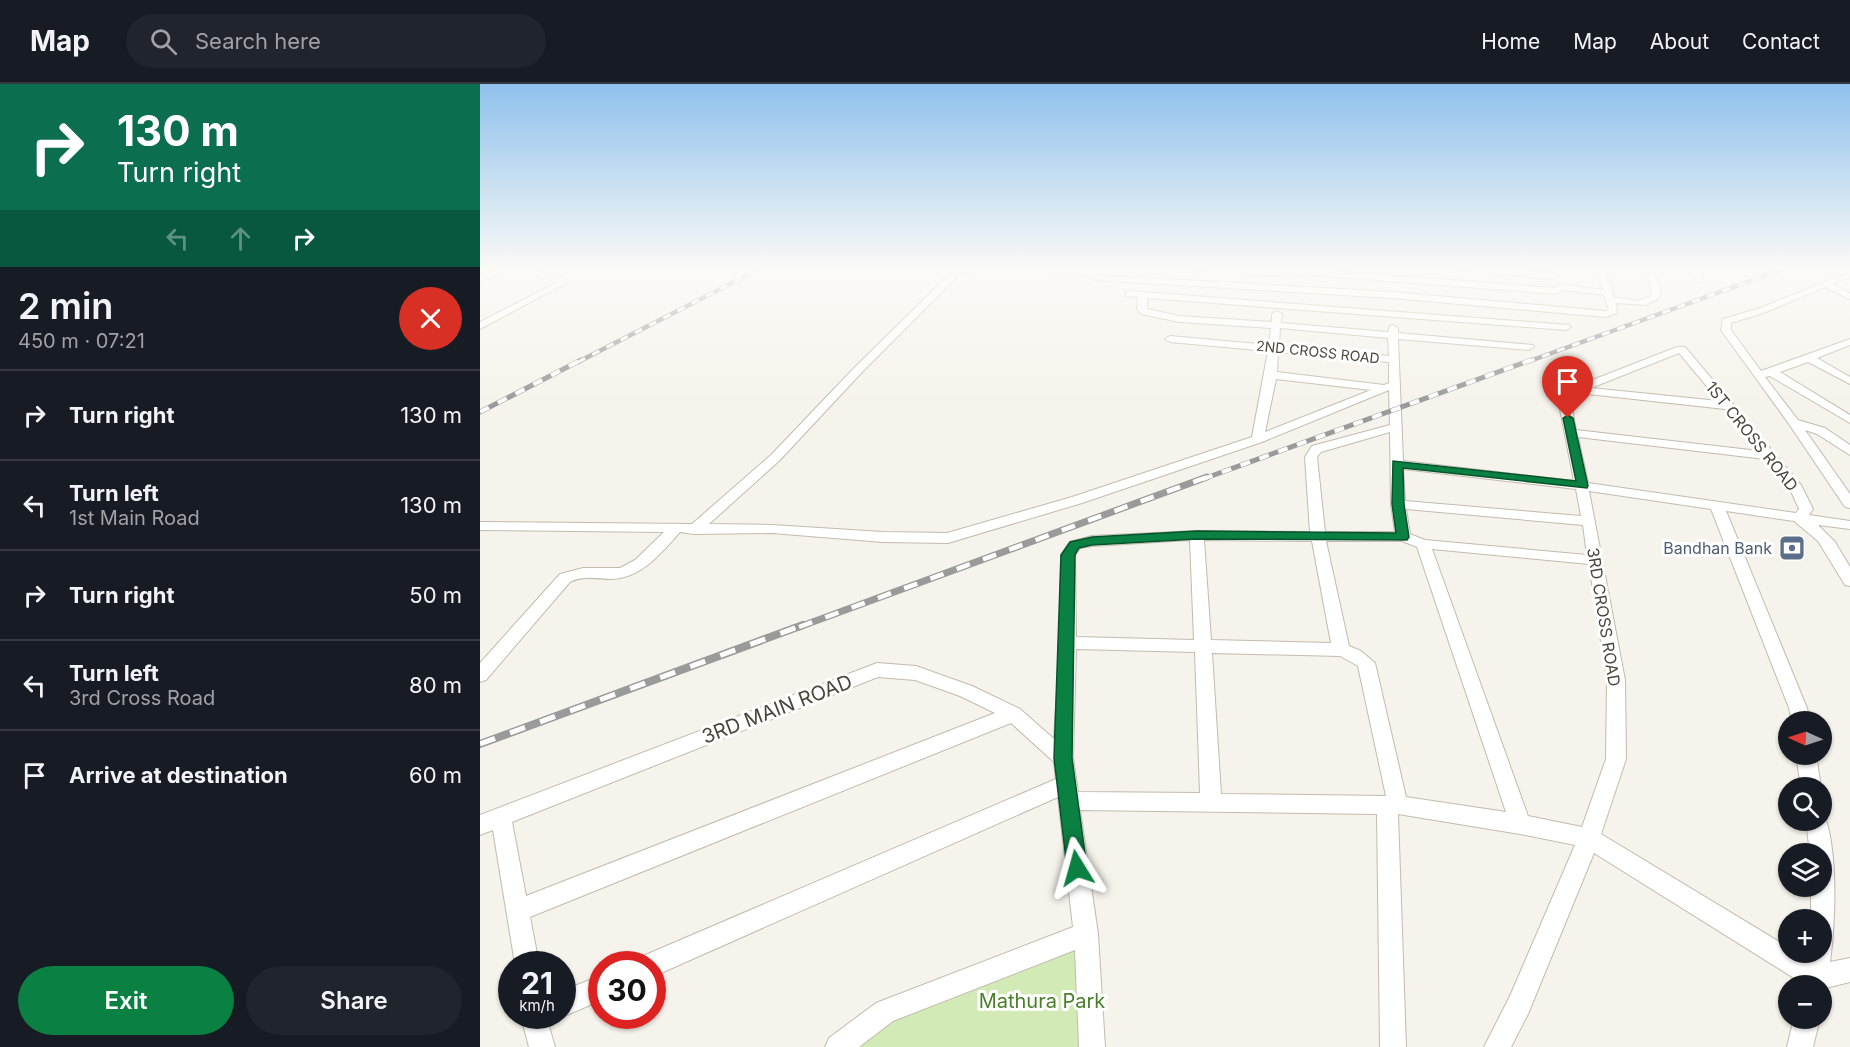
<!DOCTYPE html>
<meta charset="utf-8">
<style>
body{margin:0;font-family:Inter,sans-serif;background:#20242c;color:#f1f3f6;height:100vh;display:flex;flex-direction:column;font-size:22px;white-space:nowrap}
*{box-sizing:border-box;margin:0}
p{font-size:20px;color:#9ea1a6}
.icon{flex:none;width:33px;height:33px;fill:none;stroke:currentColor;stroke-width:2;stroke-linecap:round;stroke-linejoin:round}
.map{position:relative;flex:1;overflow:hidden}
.side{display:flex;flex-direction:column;background:#171b24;width:480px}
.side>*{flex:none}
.hud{background:#0b6e4f;color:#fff;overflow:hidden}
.needle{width:39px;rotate:273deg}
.fabs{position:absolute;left:1298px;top:627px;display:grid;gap:12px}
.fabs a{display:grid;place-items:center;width:54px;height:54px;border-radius:50%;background:#171b24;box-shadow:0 2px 4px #0004;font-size:30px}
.speed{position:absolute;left:18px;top:867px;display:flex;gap:12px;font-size:30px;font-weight:700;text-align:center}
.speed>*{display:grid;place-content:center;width:78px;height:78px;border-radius:50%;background:#171b24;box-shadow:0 2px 4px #0004;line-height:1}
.speed small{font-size:15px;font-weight:400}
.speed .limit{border:9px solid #d22;background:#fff;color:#111}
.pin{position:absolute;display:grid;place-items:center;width:51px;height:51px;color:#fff;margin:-62px -26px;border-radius:50% 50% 50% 0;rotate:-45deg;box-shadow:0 0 6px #0007}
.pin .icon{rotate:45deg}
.me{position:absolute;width:66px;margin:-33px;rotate:352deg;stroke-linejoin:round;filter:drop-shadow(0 0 4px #0008)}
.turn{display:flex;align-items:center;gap:21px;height:126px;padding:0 18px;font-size:27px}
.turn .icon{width:78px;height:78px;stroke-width:2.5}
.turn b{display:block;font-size:42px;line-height:51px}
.lanes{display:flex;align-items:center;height:57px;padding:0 18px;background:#0003;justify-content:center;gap:30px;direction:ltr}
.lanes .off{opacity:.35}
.round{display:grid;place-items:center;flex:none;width:63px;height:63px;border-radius:32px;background:#20242c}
.head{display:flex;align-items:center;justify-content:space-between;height:102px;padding:0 18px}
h1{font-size:36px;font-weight:600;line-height:45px}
.button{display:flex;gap:12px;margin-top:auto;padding:12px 18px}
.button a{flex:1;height:69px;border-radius:36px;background:#0b8043;color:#fff;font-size:24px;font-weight:600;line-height:69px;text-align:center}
.button a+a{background:#20242c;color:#f1f3f6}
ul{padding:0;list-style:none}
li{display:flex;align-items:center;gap:18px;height:90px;padding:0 18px;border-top:2px solid #363941}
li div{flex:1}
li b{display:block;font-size:22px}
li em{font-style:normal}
header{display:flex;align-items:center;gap:36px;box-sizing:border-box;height:84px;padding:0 30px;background:#171b24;border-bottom:2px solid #363941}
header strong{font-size:28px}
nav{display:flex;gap:33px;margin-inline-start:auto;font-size:21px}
.search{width:420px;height:54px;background:#20242c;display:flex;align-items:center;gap:15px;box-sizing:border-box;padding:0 21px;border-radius:33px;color:#9ea1a6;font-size:22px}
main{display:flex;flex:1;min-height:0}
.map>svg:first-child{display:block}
</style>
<header>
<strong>Map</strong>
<div class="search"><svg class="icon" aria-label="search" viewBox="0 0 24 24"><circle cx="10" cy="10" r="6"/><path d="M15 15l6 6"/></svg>Search here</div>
<nav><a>Home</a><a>Map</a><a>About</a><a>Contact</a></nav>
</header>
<main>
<section class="side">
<div class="hud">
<div class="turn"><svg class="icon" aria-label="right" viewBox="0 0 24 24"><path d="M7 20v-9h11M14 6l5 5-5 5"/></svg><div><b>130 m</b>Turn right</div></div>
<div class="lanes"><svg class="icon off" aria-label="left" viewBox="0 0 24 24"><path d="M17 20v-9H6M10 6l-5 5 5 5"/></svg><svg class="icon off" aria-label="ahead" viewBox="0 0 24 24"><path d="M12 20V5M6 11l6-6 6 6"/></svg><svg class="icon" aria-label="right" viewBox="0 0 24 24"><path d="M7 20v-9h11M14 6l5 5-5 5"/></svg></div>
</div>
<div class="head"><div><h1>2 min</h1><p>450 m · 07:21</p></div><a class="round" style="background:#d93025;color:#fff"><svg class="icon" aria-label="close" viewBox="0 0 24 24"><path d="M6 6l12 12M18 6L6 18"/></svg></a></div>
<ul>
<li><svg class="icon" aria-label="right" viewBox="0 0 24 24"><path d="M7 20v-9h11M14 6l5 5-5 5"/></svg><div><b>Turn right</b></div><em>130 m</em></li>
<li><svg class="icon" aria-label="left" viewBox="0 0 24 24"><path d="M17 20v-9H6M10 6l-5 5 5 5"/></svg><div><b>Turn left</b><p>1st Main Road</p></div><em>130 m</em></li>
<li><svg class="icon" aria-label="right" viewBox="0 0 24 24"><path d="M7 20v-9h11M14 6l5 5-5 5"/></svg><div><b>Turn right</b></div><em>50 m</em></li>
<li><svg class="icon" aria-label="left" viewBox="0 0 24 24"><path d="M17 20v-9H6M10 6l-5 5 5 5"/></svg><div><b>Turn left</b><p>3rd Cross Road</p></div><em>80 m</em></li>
<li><svg class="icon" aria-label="arrive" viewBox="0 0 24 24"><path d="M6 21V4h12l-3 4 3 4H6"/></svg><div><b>Arrive at destination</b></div><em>60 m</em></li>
</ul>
<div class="button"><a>Exit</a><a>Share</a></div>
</section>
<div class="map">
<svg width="1370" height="963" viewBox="0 0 1370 963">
<rect width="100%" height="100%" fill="#f6f3ec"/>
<path fill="#d2eab5" d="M606,850L612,963H358L405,928Z"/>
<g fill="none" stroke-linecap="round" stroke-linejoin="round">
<defs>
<g id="minor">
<path d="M34,184H47L85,194L86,199L0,245V238L78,198Z"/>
<path d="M476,184H616V191L912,208L1125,227L1129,226L1124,211L1081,206L1077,210L804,189L801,192L709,186L705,184L799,187V184H807L1075,204L1078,200L1123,206L1116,184H1124L1134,213L1158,217L1171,212L1172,204L1163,184H1171L1181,204L1179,214L1166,221L1136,219L1137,229L1126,233L912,214L614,196L606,190L482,188L384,286L299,377L229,440L292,441L403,448L467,449L592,413L772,353L788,267L690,258L685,255L690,252L789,261L791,244L699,238L661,230L657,225L658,213L646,212V208L649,207L1089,241L1091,243L1086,246L667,214V225L699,232L792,238V230L797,227L802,230L801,239L908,248L910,242L913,241L918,244V249L1053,261L1054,263L1049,266L918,255L923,377L1094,397L1079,320L1092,304L1197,263H1205L1321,401L1333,425L1329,431L1370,437V445L1338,441L1355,458L1370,483V502L1365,501L1338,457L1314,437L1246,427L1327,624L1330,638H1312L1309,624L1231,425L1109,407L1145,596L1146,675L1121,750L1308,863V868H1317L1327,875L1328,868H1341V836H1331V802H1341V770H1330L1326,736H1341V728L1343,729C1359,763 1355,841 1350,878L1370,874V898L1346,904L1341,911V902H1322V899L1114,769L1048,930L1031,963H1004L1030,912L1095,761L1040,750L918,730L926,963H900L897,730L600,726L618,850L625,963H599L595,866L413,937L379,963H345L349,954L396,919L593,843L578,713L172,893V880H160L163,872L576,695L574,678L531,639L50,833L59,880H35L13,746L0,751V731L397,579L436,582L492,602L540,625L574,655L580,559L581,471L590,458L612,452L717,447L830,448L825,373L832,362L910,341L909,306L782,358L602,419L468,459L403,458L292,449L214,450L200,448C182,468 162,494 132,495C118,495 104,491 90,498L6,596L0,598V579L80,490L103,484H140L155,476L184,448L0,446V438L212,440L291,371L376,282ZM800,244L908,254L909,272L799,262ZM798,268L909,278V299L904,301L797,288ZM1199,269L1239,317L1111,304ZM796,295L891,306L785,348ZM1099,309L1245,325L1279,367L1096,346L1091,320ZM910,348L911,420L915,448H845L837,373L841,368ZM1098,353L1285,375L1310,405L1319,425L1316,429L1108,399ZM923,385L1096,405L1101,432L925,417ZM926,425L1103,441L1107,471L945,456L930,450ZM710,456L714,556L596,553L595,471L600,464L612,462ZM724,456L832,457L851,559L731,556ZM846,457H922L937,463L1026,728L926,713L895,579L881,567L869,562ZM952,465L1109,480L1127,596L1126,675L1102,743L1048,732ZM596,565L715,568L720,709L598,708L593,674ZM732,569L860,572L878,582L906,712L741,710ZM398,593L435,596L480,612L515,629L46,812L32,738Z"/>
<path d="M969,184H1003L1074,189L1078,192L1074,195L973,186Z"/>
<path d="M1213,184H1221L1223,198H1217Z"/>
<path d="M1370,188V193L1352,200L1370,209V215L1345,203L1286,228L1251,239V246L1281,287L1370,255V261L1337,274L1370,293V300L1328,278L1300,288L1370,331V339L1290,292L1285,293L1318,336L1345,344L1370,361V371L1337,350L1325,346L1370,410V424L1365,423L1309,340L1241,246L1243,235L1280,224Z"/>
<path d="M1316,670H1336L1341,704H1321Z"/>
<path d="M122,891V916L82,933L80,932H82V907Z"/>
<path d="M41,932H66L75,963H49Z"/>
<path d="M1314,934H1340L1333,963H1307Z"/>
</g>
<path id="tertiary" d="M24,184H40L0,197V191Z"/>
<path id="trunk" d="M0,184H19L17,187L0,191Z"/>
</defs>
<use href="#minor" stroke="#c2bbae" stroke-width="2"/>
<use href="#tertiary" stroke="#c2bbae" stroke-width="2"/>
<use href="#trunk" stroke="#e0a43c" stroke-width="2"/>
<use href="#minor" fill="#fff" fill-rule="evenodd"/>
<use href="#tertiary" fill="#fff" fill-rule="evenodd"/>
<use href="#trunk" fill="#ffd985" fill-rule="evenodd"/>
<defs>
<g id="rail-far3">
<path d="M98,278L281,184"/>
<path d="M1047,278L1306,184"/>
</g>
<g id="rail-far2">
<path d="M0,328L101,276"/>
<path d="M723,395L1051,276"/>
</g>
<path id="rail-far1" d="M319,543L727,393"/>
<path id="rail" d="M0,660L323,541"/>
</defs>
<use href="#rail-far3" stroke="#9a9a9a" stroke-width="4.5"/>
<use href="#rail-far2" stroke="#9a9a9a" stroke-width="5"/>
<use href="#rail-far1" stroke="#9a9a9a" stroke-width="7"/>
<use href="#rail" stroke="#9a9a9a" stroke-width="8"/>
<use href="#rail-far3" stroke="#fff" stroke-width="3" stroke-dasharray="8" stroke-linecap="butt"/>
<use href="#rail-far2" stroke="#fff" stroke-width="4" stroke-dasharray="10" stroke-linecap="butt"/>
<use href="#rail-far1" stroke="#fff" stroke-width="4.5" stroke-dasharray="14" stroke-linecap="butt"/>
<use href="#rail" stroke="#fff" stroke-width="5" stroke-dasharray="16" stroke-linecap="butt"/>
</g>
<linearGradient id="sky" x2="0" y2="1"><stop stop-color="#8fc1ec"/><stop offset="0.58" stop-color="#fbfaf6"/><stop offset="1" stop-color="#fbfaf6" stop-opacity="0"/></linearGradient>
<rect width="1370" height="319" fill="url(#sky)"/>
<path fill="#0b8043" stroke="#07532c" stroke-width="1.5" d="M1088,331L1093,334L1108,402L1107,404L923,384L924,420L929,453L927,456L717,455L612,461L599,464L595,471L592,674L607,784L604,791L597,794L590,791L587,784L574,674L581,471L590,458L612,453L717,447L916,449L912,420L913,377L1096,397L1083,334Z"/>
<defs>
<symbol id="bank-square" viewBox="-11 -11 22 22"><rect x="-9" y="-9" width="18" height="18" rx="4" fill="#5c6f8a" stroke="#fff"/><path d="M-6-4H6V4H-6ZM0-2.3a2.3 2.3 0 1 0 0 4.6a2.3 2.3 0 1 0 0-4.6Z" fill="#fff"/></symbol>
</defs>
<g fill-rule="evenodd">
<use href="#bank-square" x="1297" y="449" width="30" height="30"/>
</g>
<g text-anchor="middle" stroke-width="6" stroke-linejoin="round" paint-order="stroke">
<g font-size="14" fill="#4b4439" stroke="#fff">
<text transform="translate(838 268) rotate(6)" y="5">2ND CROSS ROAD</text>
</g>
<g font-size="16" fill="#4b4439" stroke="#fff">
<text transform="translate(1272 352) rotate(51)" y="6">1ST CROSS ROAD</text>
<text transform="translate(1124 533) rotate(81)" y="6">3RD CROSS ROAD</text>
</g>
<g font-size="16" fill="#4e5e75" stroke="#fff" text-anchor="end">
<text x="1292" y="470">Bandhan Bank</text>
</g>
<g font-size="20" fill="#4b4439" stroke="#fff">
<text transform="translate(297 625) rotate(-21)" y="7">3RD MAIN ROAD</text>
</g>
<g font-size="20" fill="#4a7f2a" stroke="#fff">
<text x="562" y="924">Mathura Park</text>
</g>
</g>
</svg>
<div class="fabs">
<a><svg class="needle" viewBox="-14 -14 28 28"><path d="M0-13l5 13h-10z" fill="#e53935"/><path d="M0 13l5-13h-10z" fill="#9ea1a6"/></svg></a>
<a><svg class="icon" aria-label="search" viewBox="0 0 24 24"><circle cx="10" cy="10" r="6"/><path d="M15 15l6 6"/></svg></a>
<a><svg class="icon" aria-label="layers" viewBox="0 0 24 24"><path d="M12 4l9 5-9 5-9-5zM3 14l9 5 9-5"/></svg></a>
<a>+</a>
<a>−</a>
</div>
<div class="speed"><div>21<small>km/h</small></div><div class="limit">30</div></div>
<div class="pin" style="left:1088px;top:334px;background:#d93025"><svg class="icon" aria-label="arrive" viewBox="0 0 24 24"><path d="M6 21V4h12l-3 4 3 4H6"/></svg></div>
<svg class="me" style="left:597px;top:784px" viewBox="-20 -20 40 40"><path d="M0-17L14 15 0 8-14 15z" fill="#0b8043" stroke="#fff" stroke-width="4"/></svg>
</div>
</main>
